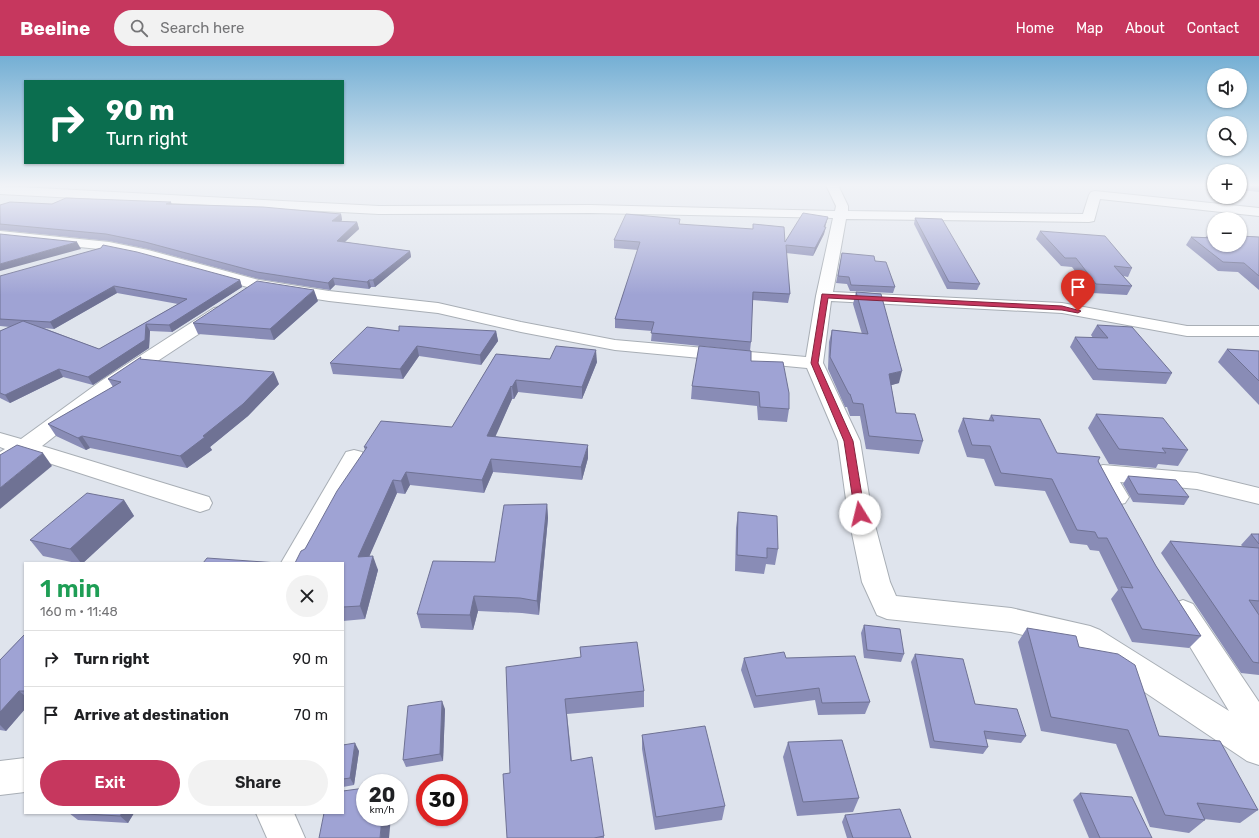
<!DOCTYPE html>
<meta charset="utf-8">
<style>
body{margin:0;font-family:Rubik,sans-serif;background:#f2f2f2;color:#202124;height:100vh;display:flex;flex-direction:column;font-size:15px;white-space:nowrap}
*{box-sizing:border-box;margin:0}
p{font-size:13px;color:#757577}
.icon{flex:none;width:22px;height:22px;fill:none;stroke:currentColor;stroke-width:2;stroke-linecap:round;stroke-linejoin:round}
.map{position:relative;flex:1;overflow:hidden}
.details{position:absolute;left:24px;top:506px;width:320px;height:252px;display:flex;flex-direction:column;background:#fff;border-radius:0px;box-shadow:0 1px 3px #0004}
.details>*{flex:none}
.hud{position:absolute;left:24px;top:24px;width:320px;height:84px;border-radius:0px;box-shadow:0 1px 3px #0004;background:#0b6e4f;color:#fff;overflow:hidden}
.controls{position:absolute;left:1207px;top:12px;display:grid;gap:8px}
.controls a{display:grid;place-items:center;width:40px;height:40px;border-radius:50%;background:#fff;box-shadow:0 1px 3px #0004;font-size:20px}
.speed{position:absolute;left:356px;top:718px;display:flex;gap:8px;font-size:20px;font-weight:700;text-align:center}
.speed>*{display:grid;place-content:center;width:52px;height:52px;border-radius:50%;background:#fff;box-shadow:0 1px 3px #0004;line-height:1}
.speed small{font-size:10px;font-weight:400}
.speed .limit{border:6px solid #d22;background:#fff;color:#111}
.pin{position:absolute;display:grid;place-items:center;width:34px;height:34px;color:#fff;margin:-41px -17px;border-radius:50% 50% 50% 0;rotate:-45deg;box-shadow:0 0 4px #0007}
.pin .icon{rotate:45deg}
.me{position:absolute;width:44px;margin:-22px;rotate:351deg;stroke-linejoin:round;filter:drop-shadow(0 0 3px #0008)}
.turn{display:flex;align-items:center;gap:14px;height:84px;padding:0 16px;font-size:18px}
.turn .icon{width:52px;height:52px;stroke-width:2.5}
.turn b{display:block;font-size:28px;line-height:34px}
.round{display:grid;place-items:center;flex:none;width:42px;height:42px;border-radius:21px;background:#f2f2f2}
.headline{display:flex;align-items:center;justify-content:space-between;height:68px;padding:0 16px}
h1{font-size:24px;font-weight:600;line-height:30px;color:#1e9e55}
.action{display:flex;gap:8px;margin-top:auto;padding:8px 16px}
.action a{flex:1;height:46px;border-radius:24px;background:#c6375e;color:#fff;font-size:16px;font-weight:600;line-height:46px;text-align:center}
.action a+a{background:#f2f2f2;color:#202124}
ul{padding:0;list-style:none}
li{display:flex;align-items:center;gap:12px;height:56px;padding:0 16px;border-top:1px solid #e0e0e0}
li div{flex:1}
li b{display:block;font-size:15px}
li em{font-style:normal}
header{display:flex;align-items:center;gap:24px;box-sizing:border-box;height:56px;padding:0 20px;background:#c6375e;color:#fff}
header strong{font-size:19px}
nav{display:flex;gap:22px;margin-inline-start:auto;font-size:14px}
.search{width:280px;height:36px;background:#f2f2f2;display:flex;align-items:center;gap:10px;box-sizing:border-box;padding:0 14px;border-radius:22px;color:#757577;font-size:15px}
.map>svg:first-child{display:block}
</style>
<header>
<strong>Beeline</strong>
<div class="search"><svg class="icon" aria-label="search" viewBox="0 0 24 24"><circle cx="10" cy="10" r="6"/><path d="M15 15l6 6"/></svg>Search here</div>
<nav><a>Home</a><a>Map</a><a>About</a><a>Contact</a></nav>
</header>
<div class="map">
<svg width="1259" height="782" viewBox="0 0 1259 782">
<rect width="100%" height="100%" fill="#dfe4ed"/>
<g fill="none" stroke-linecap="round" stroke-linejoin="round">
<defs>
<g id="minor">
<path d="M826,129H838L848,150V155L1083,158L1089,139L1091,136L1095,135L1259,152V160L1100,143L1094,165L1089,166L846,163L833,236L1062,247L1187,270H1259V280H1187L1062,257L831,245L823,307L860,385L872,458L890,526L896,540L1011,552L1090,570L1100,574L1229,655L1169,556L1173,548L1183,544L1193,548L1259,646V709L1247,705L1082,594L1011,576L887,563L877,559L862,526L848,458L838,385L807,312L615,294L521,276L438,257L329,245L258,234L141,201L109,194L0,183V175L109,186L148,194L259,224L329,235L438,247L521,266L615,284L806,301L816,240L833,162L590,157L379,158L0,138V130L379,150L590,149L835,155L836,150Z"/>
<path d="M220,251L226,252L228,256L226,260L115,333L42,390L209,441L212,447L209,453L200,456L27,400L8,411L0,413V396L5,393L0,391V377L21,383L101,325L214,252Z"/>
<path d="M354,394L362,396L365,401L307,507H281L346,396Z"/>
<path d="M1103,409L1197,417L1259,432V448L1197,433L1120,426L1129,441L1125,447L1117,449L1109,447L1092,417L1095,412Z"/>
<path d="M25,702V736L0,739V705Z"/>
<path d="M256,757H294L305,782H267Z"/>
</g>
</defs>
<use href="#minor" stroke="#a8aeb5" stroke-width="2"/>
<use href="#minor" fill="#fff" fill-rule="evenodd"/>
</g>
<g fill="#898cb6" fill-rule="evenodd">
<path d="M1199,129H1214V131Z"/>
<path d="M1240,129H1259V136L1240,134Z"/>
<path d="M52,148L172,149L341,158L342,164L341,166H357L359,173L345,186L410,195L411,201L375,231H371L369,233L335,229L330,234L259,223L148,193L109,185L0,174V149Z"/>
<path d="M828,161L825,171L824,178L813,200L786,197L790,238L788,247L752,244L751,286L750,295L651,285L652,275L615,272V263L638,194L614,192V184L680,168L785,186Z"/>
<path d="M915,162L980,228L977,234L947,233L914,168Z"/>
<path d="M1040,175L1132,212L1128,221L1123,220L1132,230L1127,239L1092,237L1072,211L1061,210L1036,183Z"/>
<path d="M1208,178L1259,181V234L1238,216L1218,215L1186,189L1191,181H1206Z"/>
<path d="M842,197L875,205L895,231L893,237L850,235L847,228L836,227Z"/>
<path d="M0,220L240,224L242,231L172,276L150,275L149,292L93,329L63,321L10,347L0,342V275L10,271L0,270ZM117,237L178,248L99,293L44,272L54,273Z"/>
<path d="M856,236L899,327L891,329L896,357L923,385L919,398L866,393L860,360H850L847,351H845L828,313L829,286L832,274L862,278L853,248Z"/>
<path d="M318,245L274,284L198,278L193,267Z"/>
<path d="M1097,269L1172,317L1166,328L1093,324L1070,291L1075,281L1093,282L1091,279Z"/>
<path d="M399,275H496L498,285L481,309L419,300L403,323L333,318L330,307Z"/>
<path d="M1227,293L1259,295V349L1218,306Z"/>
<path d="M496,298L550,303L597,306L582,343L518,336L514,343H512L495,380L588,402L582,424L493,416L484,437L410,429L405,438L397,437L369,500L378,514L365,563L343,565V507L305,493L365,394L364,391L452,371Z"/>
<path d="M142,303L279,328L248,360L210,391L212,394L187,412L90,392L86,394L56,380L48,368L113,331L108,323Z"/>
<path d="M751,305L789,353L787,366L758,364L757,350L691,343L692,330Z"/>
<path d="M1096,358L1188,394L1178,410L1158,408L1156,412L1109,408L1088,372Z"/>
<path d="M991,359L1057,397L1098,405L1112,431L1156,510L1201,580L1189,592L1132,586L1111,543L1118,534L1099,495L1090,494L1087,489L1070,487L1045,435L995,430L984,403L967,401L958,375L963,362L988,365Z"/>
<path d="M1128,420L1189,441L1184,449L1133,446L1123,428Z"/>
<path d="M124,444L134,460L83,507H76L43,500L30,484Z"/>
<path d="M547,448L548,462L539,559L522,557L478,555L473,574L421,572L417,558L495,506Z"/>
<path d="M738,456L778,493L775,509L766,508L764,518L735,515L736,472Z"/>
<path d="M1251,478H1259V558H1258L1259,559V619L1241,617L1161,497L1170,485L1243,491L1241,489Z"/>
<path d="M864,569L904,598L901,606L864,602L861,577Z"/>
<path d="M1027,572L1079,591L1159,680L1258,754L1240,767L1204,763L1205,764L1189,777L1150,771L1116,688L1041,675L1018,586Z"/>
<path d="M25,578V653L6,675L0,674V604Z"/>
<path d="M915,598L975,648L1026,680L1021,687L986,683L988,691L983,698L930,692L911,606Z"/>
<path d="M581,601L644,635V651L567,658L572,705L604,780V782H507L510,717Z"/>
<path d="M744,602H786L870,646L865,658L818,659L815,644L754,652L741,614Z"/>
<path d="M445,653L443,705L406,711L403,704Z"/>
<path d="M642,679L725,750L722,764L655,774L642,693Z"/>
<path d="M788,686L859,742L853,756L797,760L783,701Z"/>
<path d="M343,689L359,695L354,729L343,731Z"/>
<path d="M1080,737L1152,782H1089L1073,744Z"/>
<path d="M69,757H134L128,767L78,764Z"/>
<path d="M845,759L911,782H847L842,766Z"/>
</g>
<g fill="#6f7294">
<path d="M171,146L173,152L166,148Z"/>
<path d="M341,158L342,164L333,172L332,165Z"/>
<path d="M828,161L826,168L823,176L826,171L824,178L813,200L815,192Z"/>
<path d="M357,166L359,173L339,191L337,185Z"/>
<path d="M77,186L81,193L0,215V208Z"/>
<path d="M410,195L411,201L375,231L373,224Z"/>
<path d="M333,222L335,229L330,234L328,227Z"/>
<path d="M240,224L242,231L172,276L169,269Z"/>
<path d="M369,224L371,231L369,233L367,226Z"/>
<path d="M114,230L117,237L54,273L50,266Z"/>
<path d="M314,234L318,245L274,284L270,273Z"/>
<path d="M146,268L150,275L149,292L93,329L88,321Z"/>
<path d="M496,275L498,285L481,309L480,299Z"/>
<path d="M417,290L419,300L403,323L400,313Z"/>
<path d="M596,294L597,306L582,343V331Z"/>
<path d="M59,313L63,321L10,347L5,339Z"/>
<path d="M902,315L899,327L885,331L889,318Z"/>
<path d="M274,316L279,328L248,360L210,391L212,394L187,412L180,400L203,380Z"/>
<path d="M516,324L518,336L514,343L512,331Z"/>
<path d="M511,330L512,343L490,393L487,380Z"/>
<path d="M82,380L90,392L86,394L78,382Z"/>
<path d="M588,389V402L582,424L581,411Z"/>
<path d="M43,397L52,410L0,453V432Z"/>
<path d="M491,403L493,416L484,437L482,424Z"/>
<path d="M406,416L410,429L405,438L401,425Z"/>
<path d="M393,424L397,437L363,515L358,501Z"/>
<path d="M124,444L134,460L83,507H81L70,493Z"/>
<path d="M547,448L548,462L539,559L537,545Z"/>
<path d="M373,500L378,514L365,563L360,550Z"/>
<path d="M474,540L478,555L473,574L470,559Z"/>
<path d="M19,635L25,640V653L6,675L0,669V656Z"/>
<path d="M442,645L445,653L443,705L440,698Z"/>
<path d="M355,687L359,695L354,729L350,722Z"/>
<path d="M122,757H134L128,767L120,760Z"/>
<path d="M382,761H391L389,782H380Z"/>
</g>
<g fill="#9fa3d4" stroke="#6f7294">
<path d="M66,142L171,146L166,148L263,151L341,158L332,165L357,166L337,185L410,195L373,224H369L367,226L333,222L328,227L257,216L145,186L106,178L0,168V149L10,146L52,148Z"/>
<path d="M803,157L828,161L824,171H826L815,192L786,189L790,238L753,236L751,286L651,277L654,266L615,263L640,186L614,184L626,158L680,163L679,168L753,173V168L784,171L785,186Z"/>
<path d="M915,162L942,163L980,228L949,226Z"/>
<path d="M1040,175L1105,180L1132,212L1114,210L1132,230L1096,228L1076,202H1065Z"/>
<path d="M0,178L77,186L0,208Z"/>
<path d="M1208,178H1214V189H1240V180L1259,181V220L1244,207L1223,206L1191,181L1213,182Z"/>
<path d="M103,189L137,196L240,224L169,269L146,268L145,284L88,321L59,313L5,339L0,337V275L23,265L99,293L187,243L114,230L50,266L0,263V220L101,192Z"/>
<path d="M842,197L874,200L875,205L886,206L895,231L851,229L849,221L838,220Z"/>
<path d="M257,225L314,234L270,273L193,267Z"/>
<path d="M856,236L881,238L902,315L889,318L896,357L915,358L923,385L869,380L863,348L853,347L850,338H849L830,301L832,274L868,278Z"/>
<path d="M1097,269L1132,271L1172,317L1098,313L1075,281L1108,282Z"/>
<path d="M399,270L496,275L480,299L417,290L400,313L330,307L367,271L399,275Z"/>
<path d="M556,290L596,294L582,331L516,324L512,331L511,330L487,380L588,389L581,411L491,403L482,424L406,416L401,425L393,424L358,501L373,500L360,550L343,551V507H295L301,495L305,493L337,435L367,391H364L381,365L452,371L496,298L550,303Z"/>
<path d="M699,290L751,295V305L783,306L789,337V353L760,351L759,336L692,330Z"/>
<path d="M1227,293L1259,295V325Z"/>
<path d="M141,301L140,303L274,316L243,348L203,380L205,381L180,400L82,380L78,382L48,368L121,326L108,323Z"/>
<path d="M1096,358L1163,362L1188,394L1162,392L1166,397L1119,393Z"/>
<path d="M991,359L1040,363L1057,397L1100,401L1098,405L1112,431L1156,510L1201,580L1142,573L1121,531L1133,532L1107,482H1098L1095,476L1077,474L1052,423L1001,417L990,390L972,389L963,362L994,365Z"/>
<path d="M17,389L43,397L0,432V399Z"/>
<path d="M1128,420L1176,424L1189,441L1138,438Z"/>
<path d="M87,437L124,444L70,493L30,484Z"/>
<path d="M547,448L537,545L520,542L474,540L470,559L417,558L433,505L495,506L504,449Z"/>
<path d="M738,456L777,460L778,493L767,492V502L737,499Z"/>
<path d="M1251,478H1259V488Z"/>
<path d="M1170,485L1259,492V545L1249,544L1259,559V607L1253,606Z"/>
<path d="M207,502L278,507H203Z"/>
<path d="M864,569L900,573L904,598L867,594Z"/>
<path d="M1027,572L1076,580L1079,591L1118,598L1135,609L1159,680L1220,685L1258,754L1197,747L1205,764L1165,759L1128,674L1051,661Z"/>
<path d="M25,578V635H19L0,656V604Z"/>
<path d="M637,586L644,635L565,643L571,705L592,701L604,780L594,782H507L503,718L510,717L506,611L581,601L580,591Z"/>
<path d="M784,596L786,602L855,600L870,646L822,647L819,632L756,640L744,602Z"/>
<path d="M915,598L963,603L975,648L1017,653L1026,680L984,675L988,691L934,685Z"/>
<path d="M442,645L440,698L403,704L408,650Z"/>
<path d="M705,670L725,750L656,761L642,679Z"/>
<path d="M842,684L859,742L803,746L788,686Z"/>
<path d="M355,687L350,722L343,723V689Z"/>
<path d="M365,732V761H382L380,782H319L324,757H343V735Z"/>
<path d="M1080,737L1132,741L1152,782H1100Z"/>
<path d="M900,753L911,782H853L845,759Z"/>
<path d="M69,757H122L120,760Z"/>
</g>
<linearGradient id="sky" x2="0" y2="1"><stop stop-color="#74afd4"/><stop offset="0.54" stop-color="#f1f3f7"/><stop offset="1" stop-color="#f1f3f7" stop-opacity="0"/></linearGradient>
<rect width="1259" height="239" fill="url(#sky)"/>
<path fill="#c6375e" stroke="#81243d" d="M822,238L1062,250L1081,255L1078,257L1062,254L828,242L818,307L853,385L865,458L864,461H857L855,458L844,385L811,307Z"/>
</svg>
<div class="controls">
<a><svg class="icon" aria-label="sound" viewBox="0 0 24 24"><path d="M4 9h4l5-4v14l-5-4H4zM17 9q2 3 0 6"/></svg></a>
<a><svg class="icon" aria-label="search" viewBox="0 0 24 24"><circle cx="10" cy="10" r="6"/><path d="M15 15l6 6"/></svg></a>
<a>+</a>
<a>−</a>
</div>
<div class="speed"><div>20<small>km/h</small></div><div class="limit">30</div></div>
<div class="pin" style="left:1078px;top:255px;background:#d93025"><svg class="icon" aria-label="arrive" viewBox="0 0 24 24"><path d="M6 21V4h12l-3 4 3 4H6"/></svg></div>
<svg class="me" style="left:860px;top:458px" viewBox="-20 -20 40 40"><circle r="19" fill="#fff"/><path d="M0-13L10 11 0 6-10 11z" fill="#c6375e"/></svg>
<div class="hud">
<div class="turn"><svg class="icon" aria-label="right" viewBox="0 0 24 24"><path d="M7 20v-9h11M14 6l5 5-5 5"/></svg><div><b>90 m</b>Turn right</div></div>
</div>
<section class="details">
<div class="headline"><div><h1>1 min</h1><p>160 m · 11:48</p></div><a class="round"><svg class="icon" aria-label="close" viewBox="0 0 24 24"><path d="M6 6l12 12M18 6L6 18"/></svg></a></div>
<ul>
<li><svg class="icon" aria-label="right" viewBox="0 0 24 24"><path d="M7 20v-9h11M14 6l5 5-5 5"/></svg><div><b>Turn right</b></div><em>90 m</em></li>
<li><svg class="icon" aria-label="arrive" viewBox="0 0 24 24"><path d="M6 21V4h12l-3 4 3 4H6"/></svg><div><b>Arrive at destination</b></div><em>70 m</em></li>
</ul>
<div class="action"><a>Exit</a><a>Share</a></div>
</section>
</div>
